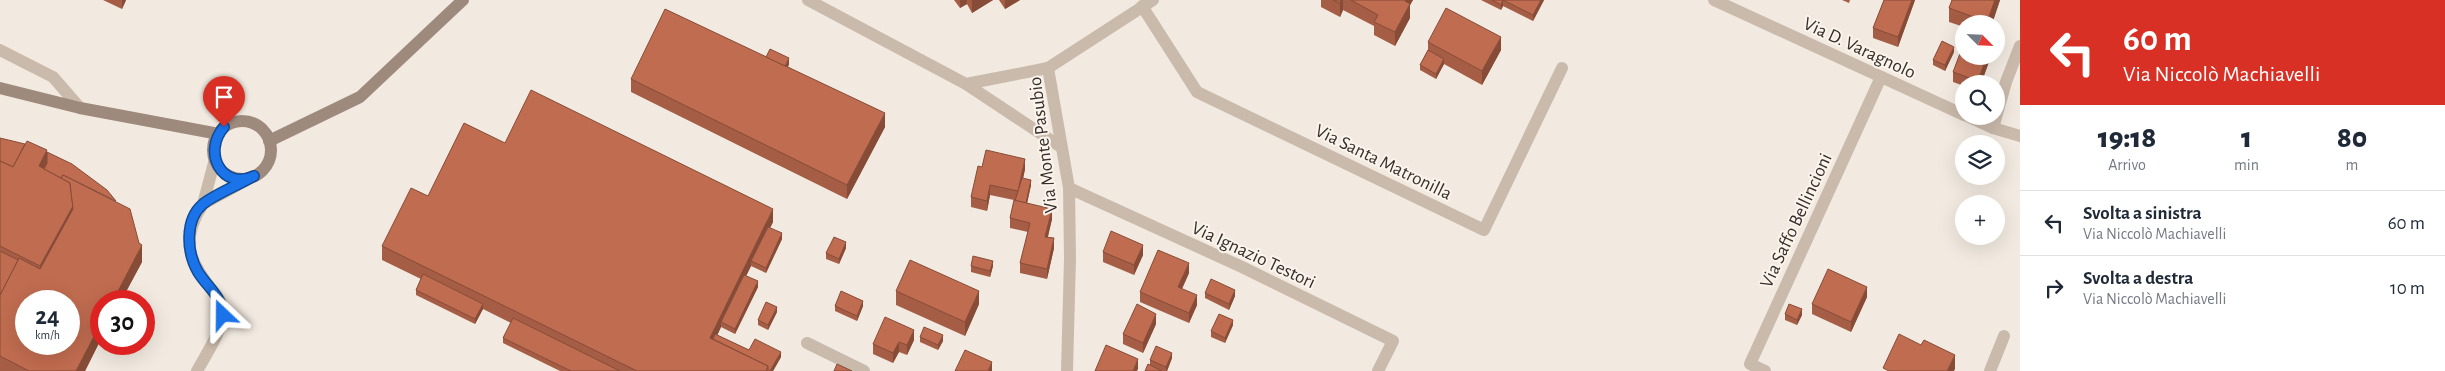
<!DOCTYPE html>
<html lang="it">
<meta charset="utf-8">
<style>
body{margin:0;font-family:"Alegreya Sans",sans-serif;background:#f6f6f7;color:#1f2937;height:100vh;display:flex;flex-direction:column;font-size:19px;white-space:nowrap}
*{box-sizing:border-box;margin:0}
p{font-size:16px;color:#747a83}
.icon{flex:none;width:28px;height:28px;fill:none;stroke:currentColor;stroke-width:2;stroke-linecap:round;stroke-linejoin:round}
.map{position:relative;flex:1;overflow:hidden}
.details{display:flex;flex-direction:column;background:#fff;width:425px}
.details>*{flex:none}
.hud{background:#d93025;color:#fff;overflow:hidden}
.needle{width:32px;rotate:114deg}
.fabs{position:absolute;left:1955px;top:15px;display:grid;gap:10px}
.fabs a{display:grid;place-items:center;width:50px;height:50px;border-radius:50%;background:#fff;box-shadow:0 5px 20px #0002;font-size:25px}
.speed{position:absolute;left:15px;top:290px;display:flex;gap:10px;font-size:25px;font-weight:700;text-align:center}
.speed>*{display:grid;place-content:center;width:65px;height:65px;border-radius:50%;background:#fff;box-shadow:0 5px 20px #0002;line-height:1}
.speed small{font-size:12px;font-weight:400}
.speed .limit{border:8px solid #d22;background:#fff;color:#111}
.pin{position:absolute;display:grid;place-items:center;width:42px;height:42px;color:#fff;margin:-51px -21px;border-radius:50% 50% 50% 0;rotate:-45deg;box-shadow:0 0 5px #0007}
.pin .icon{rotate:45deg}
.me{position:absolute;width:55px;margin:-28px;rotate:337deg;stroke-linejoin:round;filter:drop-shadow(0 0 4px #0008)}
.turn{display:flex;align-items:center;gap:18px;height:105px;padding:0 20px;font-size:22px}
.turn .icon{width:65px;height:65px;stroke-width:2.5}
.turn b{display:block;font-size:35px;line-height:42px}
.eta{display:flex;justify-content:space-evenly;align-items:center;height:85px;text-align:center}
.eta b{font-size:30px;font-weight:800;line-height:35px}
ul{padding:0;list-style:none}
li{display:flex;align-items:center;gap:15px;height:65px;padding:0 20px;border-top:1px solid #e0e1e3}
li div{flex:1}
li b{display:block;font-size:19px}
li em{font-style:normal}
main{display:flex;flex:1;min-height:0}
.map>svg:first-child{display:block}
</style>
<main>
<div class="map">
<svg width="2020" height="371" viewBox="0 0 2020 371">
<rect width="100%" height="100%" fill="#f2eae0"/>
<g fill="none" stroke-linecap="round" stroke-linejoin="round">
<g stroke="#cabaac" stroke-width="12">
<path d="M808,0L966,84L1048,68L1153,0"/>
<path d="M1714,0L1964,115"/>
<path d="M1142,6L1197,92L1484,230L1562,68"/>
<path d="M2020,46L2006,82L1993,128L2020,136"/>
<path d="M0,50L53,77L80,108"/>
<path d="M1048,68L1069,188L1070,258L1067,371"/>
<path d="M966,84L1061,147"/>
<path d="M1967,116L1993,128"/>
<path d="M215,159L203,204L254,176"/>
<path d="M1069,188L1242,267L1393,341L1378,371"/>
<path d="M807,343L864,371"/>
<path d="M197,371C205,356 222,331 223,315C224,304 219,299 213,291C188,260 180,240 203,204"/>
<path d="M1765,371L1750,364L1881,77"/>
<path d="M1990,371L2004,336"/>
</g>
<g stroke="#9e897d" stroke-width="12">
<path d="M0,88L80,108L219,134"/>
<circle cx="242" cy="150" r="29"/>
<path d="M269,141L360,97L463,0"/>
</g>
</g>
<g fill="#a55d45">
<path d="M103,0H126L122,9Z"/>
<path d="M954,0H993L972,13L967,4L960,8Z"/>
<path d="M999,0H1020L1005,9Z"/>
<path d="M1321,0H1413L1410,5V18L1395,46L1374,35V26L1343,10L1340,17L1321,7Z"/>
<path d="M1481,0H1544L1533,21L1503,6L1501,10Z"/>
<path d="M1842,0H1850L1849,3Z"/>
<path d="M1884,0H1915L1898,47L1873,38V28Z"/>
<path d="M1952,0H2000L1992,24H1964V27L1949,22V8Z"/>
<path d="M1428,42L1501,50L1482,85L1444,64L1436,79L1420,70V65L1428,50Z"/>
<path d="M1954,52L1945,71L1933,65V60Z"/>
<path d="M1964,56H1991L1981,84H1964V86L1953,82V72Z"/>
<path d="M789,64L788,67L885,127L847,199L631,92V79Z"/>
<path d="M0,138L47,152L142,262L121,301H101V339L85,371H0Z"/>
<path d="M505,143L773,222L770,228L782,239L766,273L751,266L746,276L758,287L735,334L721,327L717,335L749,350L781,357L773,371H560L503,343V338L511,323L483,309L475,324L416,295V290L421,279L382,260V246L428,196Z"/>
<path d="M982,167L1025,169L1023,179L1031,185L1027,203L1052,219L1048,237L1054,248L1047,279L1020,273V263L1028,232L1010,228V218L1014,200L990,195L987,211L971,207V197Z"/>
<path d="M846,248L839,264L826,259V253Z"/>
<path d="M1103,252L1143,255L1134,275L1103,262Z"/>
<path d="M971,266H993L990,277L971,272Z"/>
<path d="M1189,273L1182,289L1197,305L1189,323L1140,302V292Z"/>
<path d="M896,291L979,304L965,336L896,305Z"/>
<path d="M1205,293L1235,296L1229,310L1205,298Z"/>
<path d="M1867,297L1851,332L1812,314V304Z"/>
<path d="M835,306H863L857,321L835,311Z"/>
<path d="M777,312L768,330L758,325V320Z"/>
<path d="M1785,314L1802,315L1797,325L1785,320Z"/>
<path d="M1156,324L1143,353L1123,344V334Z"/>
<path d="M1233,325L1225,343L1211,337V331Z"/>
<path d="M920,337L943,341L938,350L920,342Z"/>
<path d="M914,340L907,355L899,352L893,363L873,354V344Z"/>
<path d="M1172,358L1167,371H1145L1150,365V360Z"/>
</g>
<g fill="#864c38">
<path d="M122,0H126L122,9Z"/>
<path d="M960,0H967V4L960,8Z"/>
<path d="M972,0H993L972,13Z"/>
<path d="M1005,0H1020L1005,9Z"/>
<path d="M1341,0H1343V10L1340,17V3Z"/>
<path d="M1405,0H1413L1410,5V18L1395,46V32Z"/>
<path d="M1503,0V6L1501,10V5Z"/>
<path d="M1541,0H1544L1533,21V15Z"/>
<path d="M1912,0H1915L1898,47V37Z"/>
<path d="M1995,0H2000L1992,24H1987Z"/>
<path d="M1501,37V50L1482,85V71Z"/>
<path d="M1954,47V52L1945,71V65Z"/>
<path d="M1987,56H1991L1981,84H1978V81Z"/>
<path d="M789,58V64L782,79V73Z"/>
<path d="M1444,59V64L1436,79V74Z"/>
<path d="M885,113V127L847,199V185Z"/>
<path d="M47,150V168L41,180L39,166Z"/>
<path d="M1025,159V169L1018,201V191Z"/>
<path d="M1031,180V185L1025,213V207Z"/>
<path d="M990,185V195L987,211V201Z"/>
<path d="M73,206V225L40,285V266Z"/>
<path d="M773,209V222L753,262L751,261V266L723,323L721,322V327L712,347L710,338Z"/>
<path d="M1052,209V219L1045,247V237Z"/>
<path d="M782,233V239L766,273V268Z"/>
<path d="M1054,238V248L1047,279V269Z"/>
<path d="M846,242V248L839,264V259Z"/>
<path d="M142,245V262L121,301H113Z"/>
<path d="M1143,245V255L1134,275V265Z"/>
<path d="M993,261V266L990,277V271Z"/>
<path d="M1189,263V273L1178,297V287Z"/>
<path d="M758,281V287L735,334V329Z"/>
<path d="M1867,287V297L1851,332V322Z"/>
<path d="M1235,290V296L1229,310V304Z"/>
<path d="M979,291V304L965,336V322Z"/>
<path d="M1197,295V305L1189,323V313Z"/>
<path d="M863,301V306L857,321V316Z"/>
<path d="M483,304V309L475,324V319Z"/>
<path d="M777,307V312L768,330V325Z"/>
<path d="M1802,309V315L1797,325V320Z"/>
<path d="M1156,314V324L1143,353V343Z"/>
<path d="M1233,320V325L1225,343V338Z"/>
<path d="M101,323V339L85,371H76Z"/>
<path d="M914,330V340L907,355V345Z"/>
<path d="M943,335V341L938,350V345Z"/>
<path d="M899,342V352L893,363V353Z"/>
<path d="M781,352V357L773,371H770Z"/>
<path d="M1172,353V358L1167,371H1166V367Z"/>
<path d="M1955,355V369L1954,371H1947Z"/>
<path d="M1138,359V369L1137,371H1133Z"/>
<path d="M992,362V371H988Z"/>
</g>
<g fill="#c06c50" stroke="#864c38" fill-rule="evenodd">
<path d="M1333,0H1341L1340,3Z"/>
<path d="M1351,0H1405V1L1410,4L1395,32L1374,22L1378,15Z"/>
<path d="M1492,0H1541L1533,15L1503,0L1501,5Z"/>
<path d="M1884,0H1912L1898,37L1873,28Z"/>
<path d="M1952,0H1995L1987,22L1949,8Z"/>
<path d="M1446,8L1501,37L1482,71L1428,42Z"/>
<path d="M665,9L885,113L847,185L631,79Z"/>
<path d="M1942,41L1954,47L1945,65L1933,60Z"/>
<path d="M1964,43V56H1987L1978,81L1953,72Z"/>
<path d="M770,49L789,58L785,66L766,57Z"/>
<path d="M1428,50L1444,59L1436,74L1420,65Z"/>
<path d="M531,90L773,209L710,338L768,366L766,371H637L382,246L411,188L428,196L464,123L505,143Z"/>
<path d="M0,138L25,144L13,167L0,161Z"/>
<path d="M27,141L47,150L39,166L70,183L73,206L40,266L0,246V161L13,167Z"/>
<path d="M986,150L1025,159L1018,191L990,185L987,201L971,197L978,166L982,167Z"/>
<path d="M47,152L72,164L107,190L116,201L63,175L61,178L44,169L47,163Z"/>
<path d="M63,175L130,209L139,243L142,245L113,301H101V323L76,371H29L0,356V295L19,258L40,269L73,209L70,183L61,178ZM26,301H69V344H26Z"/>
<path d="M1022,178L1031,180L1026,203L1015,201Z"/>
<path d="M1014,200L1052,209L1045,237L1054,238L1047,269L1020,263L1030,223L1010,218Z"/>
<path d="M768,227L782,233L766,268L751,261Z"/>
<path d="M1111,231L1143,245L1134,265L1103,252Z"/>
<path d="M834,237L846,242L839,259L826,253Z"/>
<path d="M1158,250L1189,263L1178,287L1197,295L1189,313L1140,292Z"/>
<path d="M0,251L18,260L0,295Z"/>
<path d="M973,256L993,261L990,271L971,266Z"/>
<path d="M910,260L979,291L965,322L896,291Z"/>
<path d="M1828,269L1867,287L1851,322L1812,304Z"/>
<path d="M423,274L483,304L475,319L416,290Z"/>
<path d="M744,275L758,281L735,329L721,322Z"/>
<path d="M1211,279L1235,290L1229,304L1205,293Z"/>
<path d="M841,291L863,301L857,316L835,306Z"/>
<path d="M766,302L777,307L768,325L758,320Z"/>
<path d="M1137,304L1156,314L1143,343L1123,334Z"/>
<path d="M1789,304L1802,309L1797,320L1785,314Z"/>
<path d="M1219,314L1233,320L1225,338L1211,331Z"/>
<path d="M885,317L914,330L907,345L899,342L893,353L873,344Z"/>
<path d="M513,318L620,371H571L503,338Z"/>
<path d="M924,327L943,335L938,345L920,337Z"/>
<path d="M715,334L749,350L755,339L781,352L770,371H768V366L713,339Z"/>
<path d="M1899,334L1921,345L1924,340L1955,355L1947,371H1889L1883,368Z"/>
<path d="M1106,345L1138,359L1133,371H1095Z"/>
<path d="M1156,346L1172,353L1166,367L1150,360Z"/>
<path d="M965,350L992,362L988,371H955Z"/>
<path d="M837,364L852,371H834Z"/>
<path d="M1148,364L1162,371H1145Z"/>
</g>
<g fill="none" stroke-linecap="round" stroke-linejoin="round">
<defs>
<path id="route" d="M223,315C221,295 208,288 198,272C187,253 184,220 203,204C212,196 242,183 254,176C222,191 202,152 224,127"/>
</defs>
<use href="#route" stroke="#114b97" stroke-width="12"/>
<use href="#route" stroke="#1a73e8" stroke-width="9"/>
</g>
<g text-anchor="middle" stroke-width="4" stroke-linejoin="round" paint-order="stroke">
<g font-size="19" fill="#382f2b" stroke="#faf4ec">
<text transform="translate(1860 47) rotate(25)" y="7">Via D. Varagnolo</text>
<text transform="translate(1042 145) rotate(-97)" y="7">Via Monte Pasubio</text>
<text transform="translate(1384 161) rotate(26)" y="7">Via Santa Matronilla</text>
<text transform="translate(1795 220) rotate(-65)" y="7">Via Saffo Bellincioni</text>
<text transform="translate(1254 254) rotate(25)" y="7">Via Ignazio Testori</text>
</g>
</g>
</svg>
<div class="fabs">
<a><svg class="needle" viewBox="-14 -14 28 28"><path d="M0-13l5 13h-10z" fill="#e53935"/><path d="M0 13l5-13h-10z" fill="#747a83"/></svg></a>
<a><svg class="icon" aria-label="search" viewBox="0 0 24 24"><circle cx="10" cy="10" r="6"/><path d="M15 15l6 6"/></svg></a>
<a><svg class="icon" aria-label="layers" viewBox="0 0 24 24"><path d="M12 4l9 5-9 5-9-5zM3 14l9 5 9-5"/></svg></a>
<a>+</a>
</div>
<div class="speed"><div>24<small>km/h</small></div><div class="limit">30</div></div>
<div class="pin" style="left:224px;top:127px;background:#d93025"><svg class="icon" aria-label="arrive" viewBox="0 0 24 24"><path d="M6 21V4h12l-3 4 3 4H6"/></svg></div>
<svg class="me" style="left:223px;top:315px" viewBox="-20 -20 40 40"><path d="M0-17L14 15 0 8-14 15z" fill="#1a73e8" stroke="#fff" stroke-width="4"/></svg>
</div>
<section class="details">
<div class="hud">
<div class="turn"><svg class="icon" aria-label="left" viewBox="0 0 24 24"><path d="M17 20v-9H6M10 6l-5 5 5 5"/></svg><div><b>60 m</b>Via Niccolò Machiavelli</div></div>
</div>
<div class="eta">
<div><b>19:18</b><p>Arrivo</p></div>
<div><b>1</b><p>min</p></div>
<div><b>80</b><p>m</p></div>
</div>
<ul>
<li><svg class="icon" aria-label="left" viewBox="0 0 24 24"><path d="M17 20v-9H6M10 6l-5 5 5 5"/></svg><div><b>Svolta a sinistra</b><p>Via Niccolò Machiavelli</p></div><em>60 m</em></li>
<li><svg class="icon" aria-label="right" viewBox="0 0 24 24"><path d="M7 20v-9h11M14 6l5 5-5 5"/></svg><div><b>Svolta a destra</b><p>Via Niccolò Machiavelli</p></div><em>10 m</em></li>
</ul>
</section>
</main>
